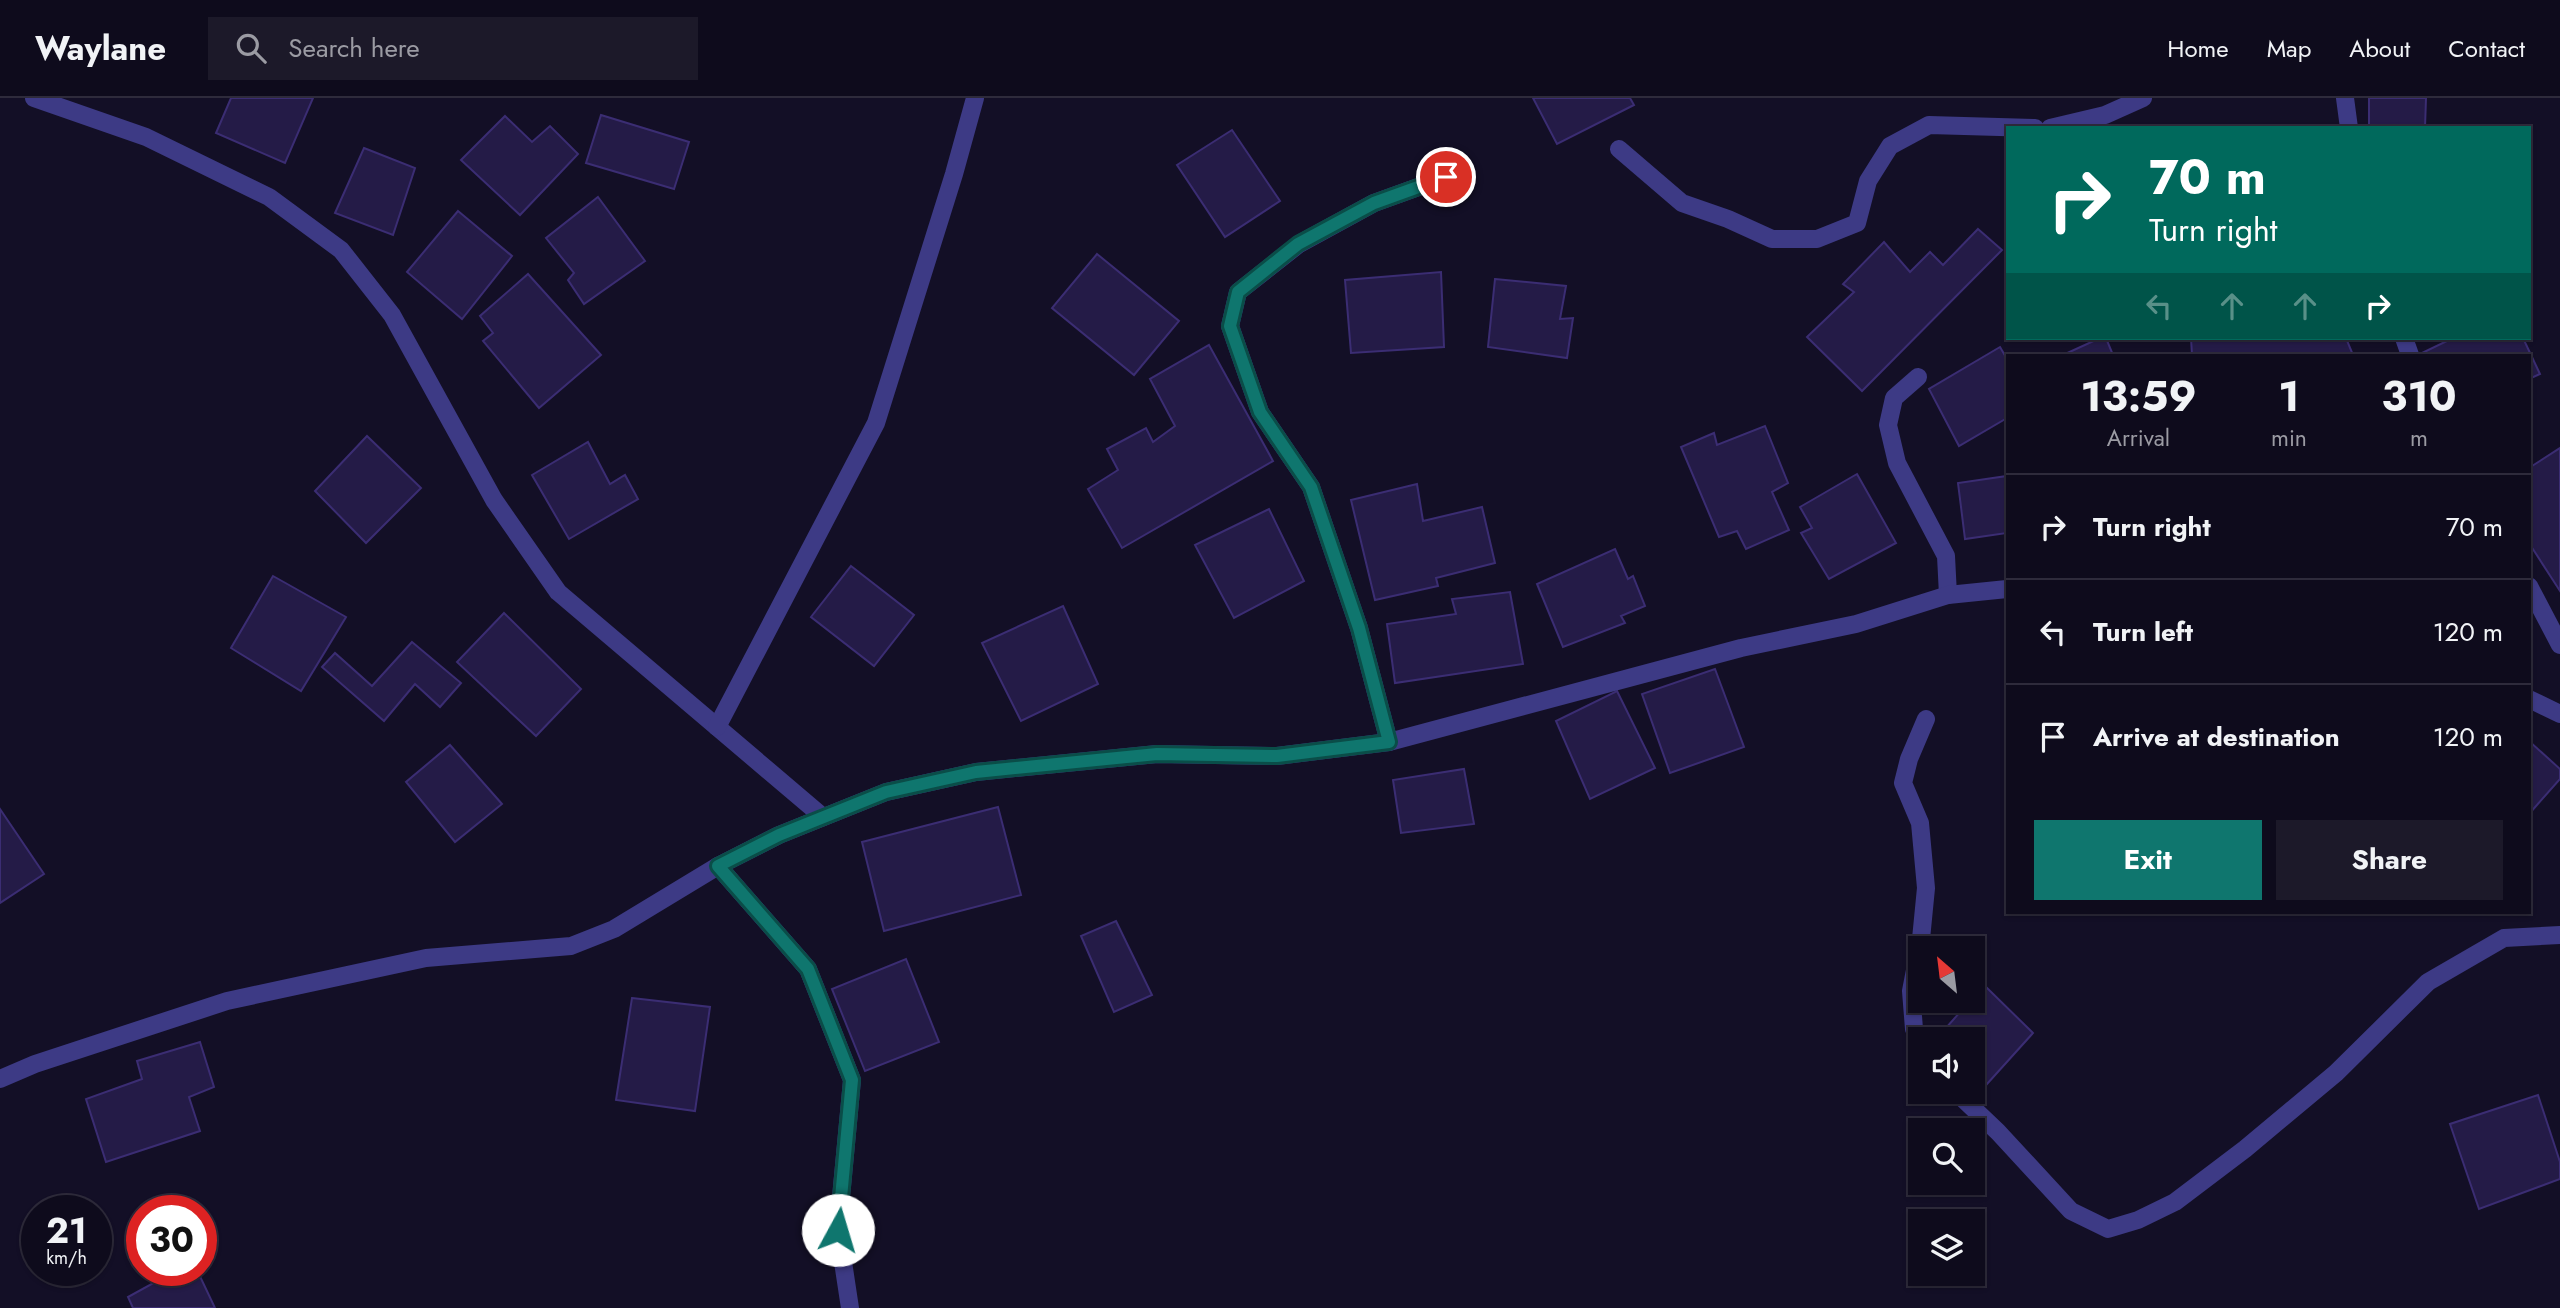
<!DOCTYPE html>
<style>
body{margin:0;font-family:Jost,sans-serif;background:#1c1929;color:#f1f3f6;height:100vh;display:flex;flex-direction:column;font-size:26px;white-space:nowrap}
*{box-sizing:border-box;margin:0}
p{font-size:23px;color:#9b9ba3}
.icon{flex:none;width:38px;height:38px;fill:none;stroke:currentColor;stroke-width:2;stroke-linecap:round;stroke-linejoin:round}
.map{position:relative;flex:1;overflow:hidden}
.side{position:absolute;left:2006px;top:256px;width:525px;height:560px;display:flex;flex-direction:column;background:#0e0b1c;border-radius:0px;box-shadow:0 2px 5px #0004,0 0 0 2px #2e2b3b}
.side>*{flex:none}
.banner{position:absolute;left:2006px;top:28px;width:525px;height:214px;border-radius:0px;box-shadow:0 2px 5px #0004,0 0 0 2px #2e2b3b;background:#00695c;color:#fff;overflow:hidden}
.needle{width:46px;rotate:332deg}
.tools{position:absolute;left:1908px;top:838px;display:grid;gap:14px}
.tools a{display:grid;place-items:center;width:77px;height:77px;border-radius:0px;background:#0e0b1c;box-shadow:0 2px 5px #0004,0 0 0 2px #2e2b3b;font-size:35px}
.speed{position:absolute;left:21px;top:1097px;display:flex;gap:14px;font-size:35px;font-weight:700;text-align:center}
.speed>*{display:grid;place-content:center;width:91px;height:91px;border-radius:50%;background:#0e0b1c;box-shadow:0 2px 5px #0004,0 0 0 2px #2e2b3b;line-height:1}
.speed small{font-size:18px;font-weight:400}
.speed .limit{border:10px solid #d22;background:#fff;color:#111}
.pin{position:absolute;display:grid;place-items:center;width:60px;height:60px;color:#fff;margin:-30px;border:4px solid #fff;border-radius:50%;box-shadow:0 2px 7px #0007}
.me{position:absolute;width:77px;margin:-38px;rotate:6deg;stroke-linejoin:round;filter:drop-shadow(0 0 5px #0008)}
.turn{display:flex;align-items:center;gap:24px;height:147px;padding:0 28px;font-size:32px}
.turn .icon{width:91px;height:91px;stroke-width:2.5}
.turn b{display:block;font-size:49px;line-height:60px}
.lanes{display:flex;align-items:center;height:66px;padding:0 28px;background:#0003;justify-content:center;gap:35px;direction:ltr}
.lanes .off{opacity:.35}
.eta{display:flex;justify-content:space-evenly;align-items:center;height:119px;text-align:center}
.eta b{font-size:42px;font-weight:700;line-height:49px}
.primary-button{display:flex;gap:14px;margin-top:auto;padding:14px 28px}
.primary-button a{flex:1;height:80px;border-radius:0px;background:#0f766e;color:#fff;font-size:28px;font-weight:700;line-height:80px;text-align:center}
.primary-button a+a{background:#1c1929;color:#f1f3f6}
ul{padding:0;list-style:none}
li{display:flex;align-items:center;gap:21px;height:105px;padding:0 28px;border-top:2px solid #2e2b3b}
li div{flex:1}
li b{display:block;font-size:26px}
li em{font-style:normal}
header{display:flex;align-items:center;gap:42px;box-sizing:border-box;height:98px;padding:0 35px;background:#0e0b1c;border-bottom:2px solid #2e2b3b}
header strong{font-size:33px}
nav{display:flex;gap:38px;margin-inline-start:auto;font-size:24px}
.search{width:490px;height:63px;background:#1c1929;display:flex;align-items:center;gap:18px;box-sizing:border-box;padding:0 24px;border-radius:0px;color:#9b9ba3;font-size:26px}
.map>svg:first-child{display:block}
</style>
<header>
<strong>Waylane</strong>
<div class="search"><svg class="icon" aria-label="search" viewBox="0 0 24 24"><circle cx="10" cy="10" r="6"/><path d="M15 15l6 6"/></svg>Search here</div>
<nav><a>Home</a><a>Map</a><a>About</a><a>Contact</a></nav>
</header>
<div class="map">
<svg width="2560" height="1210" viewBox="0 0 2560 1210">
<rect width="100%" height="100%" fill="#130f26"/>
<g fill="#241b47" stroke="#3b2d73" stroke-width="2">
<path d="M231,0H313L285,65L216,35Z"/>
<path d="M1533,0H1630L1634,7L1557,46Z"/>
<path d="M2369,0H2426L2425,30H2369Z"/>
<path d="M601,17L689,44L674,91L586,65Z"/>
<path d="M505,18L532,44L550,28L578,56L520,117L461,62Z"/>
<path d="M1232,32L1280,103L1225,139L1177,67Z"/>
<path d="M364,50L415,70L393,137L335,115Z"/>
<path d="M598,99L645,163L584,206L568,182L574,175L546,140Z"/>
<path d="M458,113L512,158L462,221L407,174Z"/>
<path d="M1978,131L2002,152L1862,293L1807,239L1854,194L1843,186L1884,144L1910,174L1930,154L1943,167Z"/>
<path d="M1097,156L1179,223L1134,277L1052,210Z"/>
<path d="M1441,174L1444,249L1351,255L1345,182Z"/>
<path d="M528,176L601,257L539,310L483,243L493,235L480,218Z"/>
<path d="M1495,181L1566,188L1560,221L1573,220L1567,260L1488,249Z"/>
<path d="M2100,240H2106L2113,257H2063Z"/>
<path d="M2191,240H2346L2353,257H2192Z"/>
<path d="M2453,240H2523L2540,276L2529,281V257H2423L2422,255Z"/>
<path d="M1209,247L1273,363L1122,450L1088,391L1118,372L1107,351L1146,330L1153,344L1175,328L1150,281Z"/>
<path d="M2000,249L2007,261V320L1959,348L1929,291Z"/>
<path d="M1765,328L1788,385L1772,394L1789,432L1746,451L1737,433L1719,439L1681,349L1714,335L1717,347Z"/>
<path d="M367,338L421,390L366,445L315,393Z"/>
<path d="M588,344L610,386L625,377L638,401L569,441L532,377Z"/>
<path d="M2560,350V493L2529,445V370Z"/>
<path d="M1857,376L1896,445L1829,481L1801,435L1812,430L1800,409Z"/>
<path d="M2007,378V435L1965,441L1958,385Z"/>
<path d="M1417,386L1423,423L1482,409L1495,465L1436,480L1438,488L1375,502L1351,402Z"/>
<path d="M1269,411L1304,483L1234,520L1195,447Z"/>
<path d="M1615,451L1628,481L1633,478L1645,508L1621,518L1625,525L1563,549L1537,486Z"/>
<path d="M851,468L914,517L874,568L811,519Z"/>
<path d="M273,478L346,519L301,593L231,550Z"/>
<path d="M1510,494L1523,566L1395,585L1387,526L1456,516L1452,501Z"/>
<path d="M1063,508L1098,586L1021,623L982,545Z"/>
<path d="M504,515L581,591L536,638L457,564Z"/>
<path d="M412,544L461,585L440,609L415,586L384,623L322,569L335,555L372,588Z"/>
<path d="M1715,571L1744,649L1670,675L1642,596Z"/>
<path d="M1617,593L1655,670L1590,701L1556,623Z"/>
<path d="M2529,643L2560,671V681L2529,716Z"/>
<path d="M450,647L502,706L455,744L406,684Z"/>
<path d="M1464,671L1474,726L1401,735L1393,682Z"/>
<path d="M998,709L1021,797L884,833L862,744Z"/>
<path d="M0,711L44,776L0,805Z"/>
<path d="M1116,823L1152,897L1114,914L1081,838Z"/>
<path d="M906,861L939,944L865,973L832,891Z"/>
<path d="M1984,887L2033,935L1987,986L1972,972V942H1941L1938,939Z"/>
<path d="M632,900L710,909L695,1013L616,1002Z"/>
<path d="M200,944L214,989L189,999L200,1033L106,1064L86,1001L142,981L137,963Z"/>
<path d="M2538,997L2560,1064V1081L2479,1111L2450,1026Z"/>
<path d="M177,1172H197L215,1210H133L128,1199Z"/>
</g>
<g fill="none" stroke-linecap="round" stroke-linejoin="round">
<g stroke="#3d3a85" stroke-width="18">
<path d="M34,0L146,39L269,99L341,152L392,217L494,402L558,494L823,719"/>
<path d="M2345,0L2349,30"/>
<path d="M2050,30L2105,17L2143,0"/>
<path d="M1619,51L1682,105L1728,121L1772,141H1817L1857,125L1868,83L1890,48L1929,27L2035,30"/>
<path d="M2404,240L2410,257"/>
<path d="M1918,279L1894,300L1888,327L1897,365L1946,458L1948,497"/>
<path d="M2529,488L2560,547"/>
<path d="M2529,601L2560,616"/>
<path d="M717,629L876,325L954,76L975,0"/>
<path d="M1389,644L1359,530L1311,389L1260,314L1230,228L1238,194L1299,146L1374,105L1446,79"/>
<path d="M718,768L808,871L852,982L838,1131L850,1210"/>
<path d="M1920,942L1914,931L1911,893L1921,841L1926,790L1920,725L1903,685L1909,661L1926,621"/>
<path d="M0,981L35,966L227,903L426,860L571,848L614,831L718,768L779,737L886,694L976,674L1157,656L1277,658L1389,644L1741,550L1856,526L1948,497L2007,491"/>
<path d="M1956,994L1998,1034L2071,1113L2108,1131L2138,1122L2175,1104L2245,1051L2336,975L2428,884L2504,840L2560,837"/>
</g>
</g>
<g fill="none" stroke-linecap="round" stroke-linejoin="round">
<defs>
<path id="route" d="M838,1132L852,982L808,871L718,768L779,737L886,694L976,674L1157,656L1277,658L1389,644L1359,530L1311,389L1260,314L1230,228L1238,194L1298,146L1374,105L1446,79"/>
</defs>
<use href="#route" stroke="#0a4d48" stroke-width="18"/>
<use href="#route" stroke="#0f766e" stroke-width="12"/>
</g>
</svg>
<div class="tools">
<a><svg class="needle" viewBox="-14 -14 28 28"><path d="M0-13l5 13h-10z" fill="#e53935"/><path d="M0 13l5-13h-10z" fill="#9b9ba3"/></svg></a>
<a><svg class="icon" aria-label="sound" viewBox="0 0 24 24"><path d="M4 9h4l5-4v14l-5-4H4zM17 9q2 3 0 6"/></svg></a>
<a><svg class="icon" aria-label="search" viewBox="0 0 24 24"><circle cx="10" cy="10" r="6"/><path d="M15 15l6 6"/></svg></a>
<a><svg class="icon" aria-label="layers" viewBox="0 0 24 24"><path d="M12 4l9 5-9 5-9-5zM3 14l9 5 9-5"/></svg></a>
</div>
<div class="speed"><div>21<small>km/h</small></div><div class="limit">30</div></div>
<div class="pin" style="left:1446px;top:79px;background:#d93025"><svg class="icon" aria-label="arrive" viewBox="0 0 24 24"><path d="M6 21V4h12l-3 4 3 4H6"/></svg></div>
<svg class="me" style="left:838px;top:1132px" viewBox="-20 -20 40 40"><circle r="19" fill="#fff"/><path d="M0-13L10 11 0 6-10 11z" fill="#0f766e"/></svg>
<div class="banner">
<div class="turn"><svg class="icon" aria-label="right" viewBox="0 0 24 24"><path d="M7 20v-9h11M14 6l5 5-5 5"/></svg><div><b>70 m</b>Turn right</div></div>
<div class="lanes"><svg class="icon off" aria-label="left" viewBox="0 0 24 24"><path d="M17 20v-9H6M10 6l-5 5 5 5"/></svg><svg class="icon off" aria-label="ahead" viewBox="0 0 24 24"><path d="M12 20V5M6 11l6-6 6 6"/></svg><svg class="icon off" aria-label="ahead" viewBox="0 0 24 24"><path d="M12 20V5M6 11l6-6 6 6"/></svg><svg class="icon" aria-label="right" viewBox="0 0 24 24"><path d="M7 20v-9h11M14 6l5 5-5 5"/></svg></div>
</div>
<section class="side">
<div class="eta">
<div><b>13:59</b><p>Arrival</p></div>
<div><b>1</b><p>min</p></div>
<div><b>310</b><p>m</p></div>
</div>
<ul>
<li><svg class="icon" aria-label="right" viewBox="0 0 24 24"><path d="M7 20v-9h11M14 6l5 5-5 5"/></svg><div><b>Turn right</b></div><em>70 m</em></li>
<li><svg class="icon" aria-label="left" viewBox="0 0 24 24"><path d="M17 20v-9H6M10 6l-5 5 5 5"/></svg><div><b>Turn left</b></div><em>120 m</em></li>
<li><svg class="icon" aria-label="arrive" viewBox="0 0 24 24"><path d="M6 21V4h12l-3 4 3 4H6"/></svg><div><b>Arrive at destination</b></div><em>120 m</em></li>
</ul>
<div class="primary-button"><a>Exit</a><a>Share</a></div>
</section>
</div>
